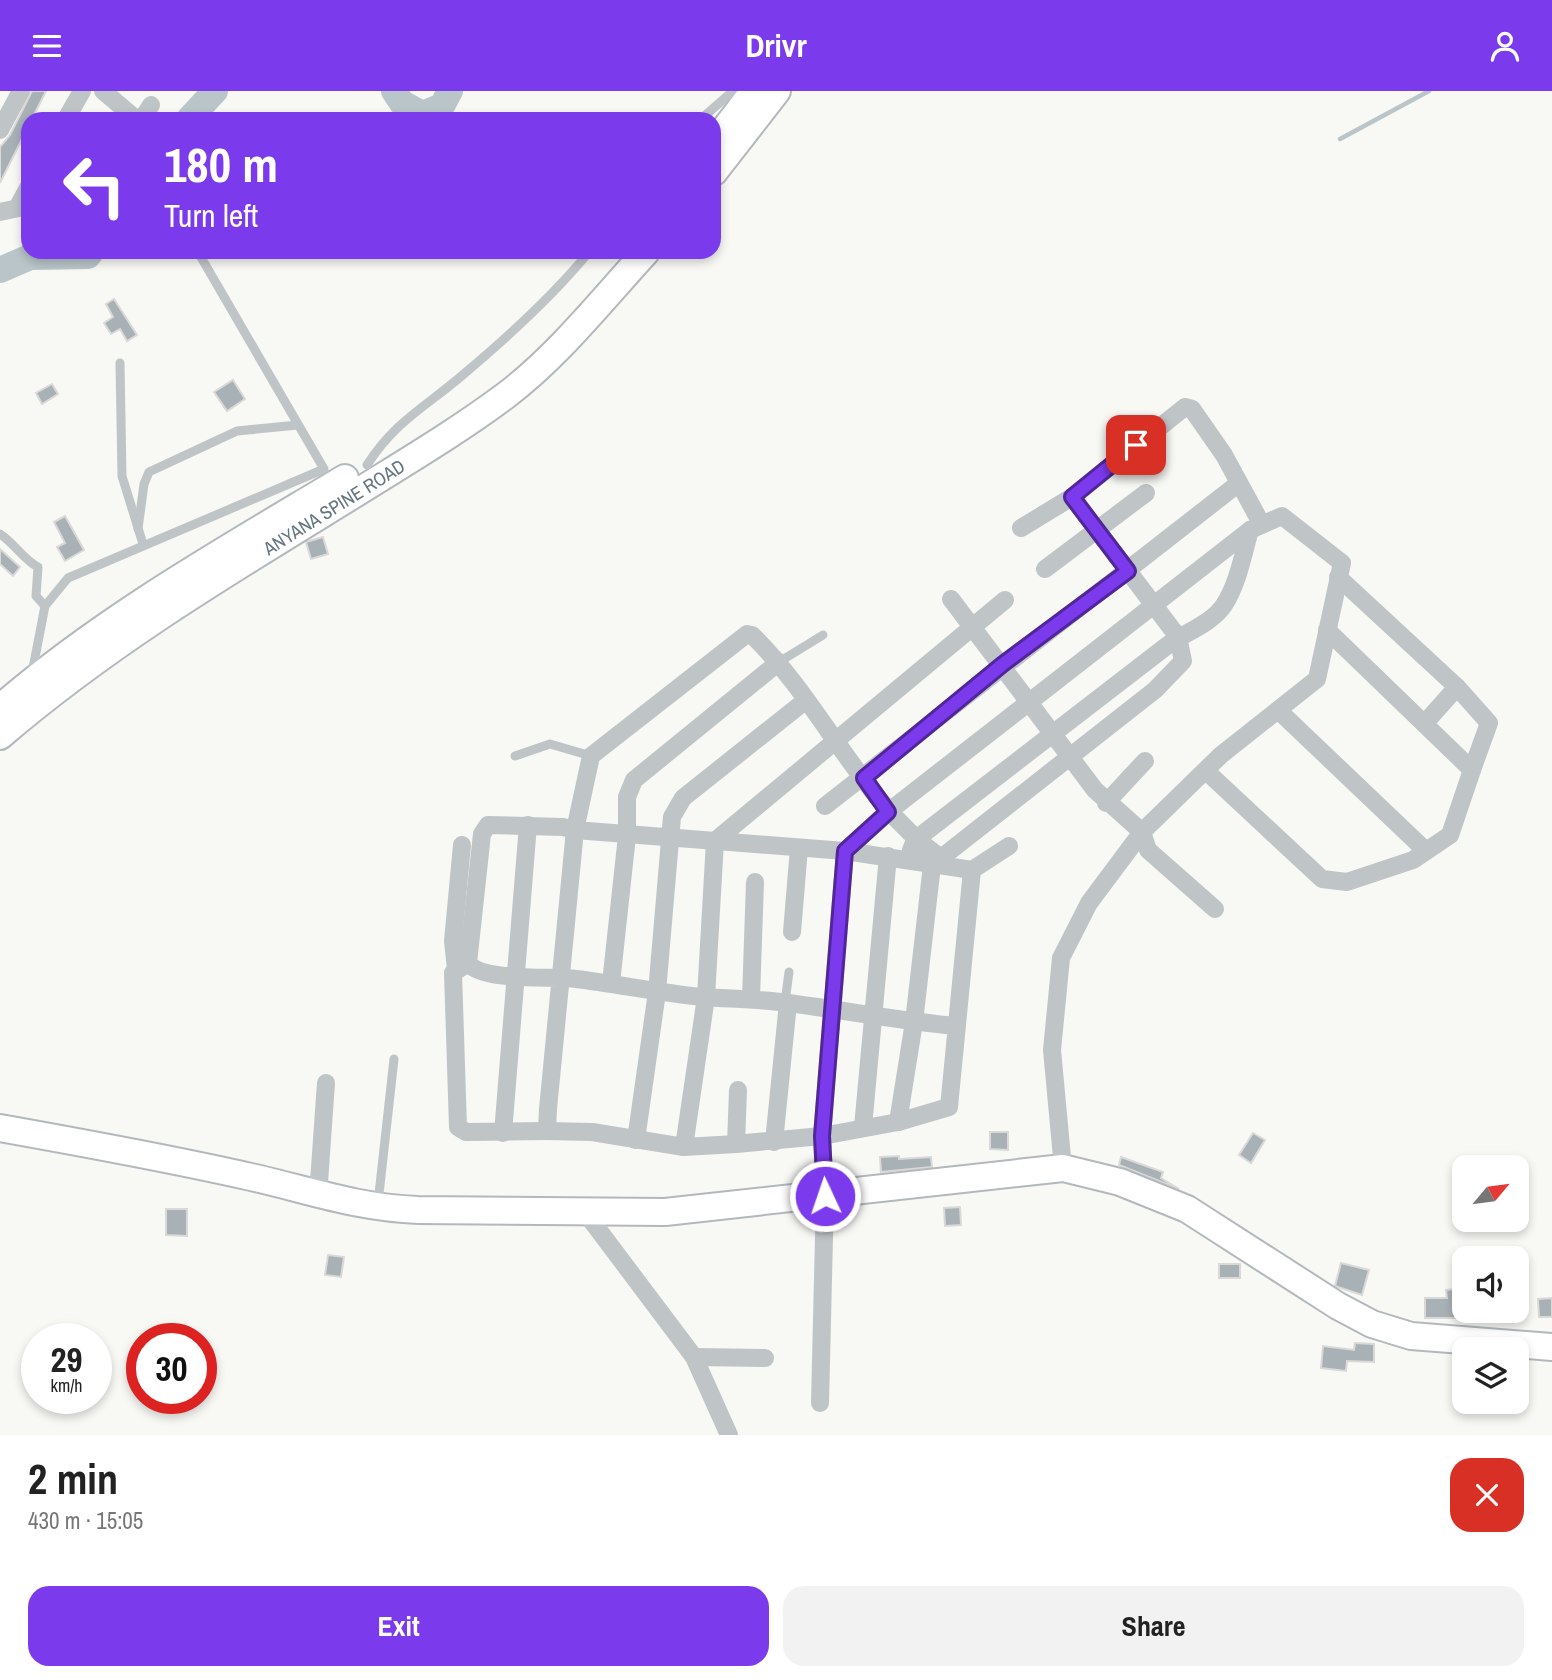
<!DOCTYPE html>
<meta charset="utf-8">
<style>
body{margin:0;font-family:"Archivo Narrow",sans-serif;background:#f2f2f2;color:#222;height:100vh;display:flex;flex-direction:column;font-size:26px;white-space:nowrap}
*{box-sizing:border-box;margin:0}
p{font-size:23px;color:#767676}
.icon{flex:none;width:38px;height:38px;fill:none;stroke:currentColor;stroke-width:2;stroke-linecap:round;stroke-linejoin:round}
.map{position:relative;height:1344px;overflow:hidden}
.sheet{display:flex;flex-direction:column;background:#fff;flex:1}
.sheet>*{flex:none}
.guide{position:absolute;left:21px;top:21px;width:700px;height:147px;border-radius:21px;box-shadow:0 4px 10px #0003;background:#7c3aed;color:#fff;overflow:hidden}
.needle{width:46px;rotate:61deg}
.controls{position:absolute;left:1452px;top:1064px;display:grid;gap:14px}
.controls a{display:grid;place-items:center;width:77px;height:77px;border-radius:14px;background:#fff;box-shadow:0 4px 10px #0003;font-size:35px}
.speed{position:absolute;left:21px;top:1232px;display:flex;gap:14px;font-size:35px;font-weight:700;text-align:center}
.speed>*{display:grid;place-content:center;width:91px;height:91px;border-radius:50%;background:#fff;box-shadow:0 4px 10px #0003;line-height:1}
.speed small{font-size:18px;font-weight:400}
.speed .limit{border:10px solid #d22;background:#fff;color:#111}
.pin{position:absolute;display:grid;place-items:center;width:60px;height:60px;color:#fff;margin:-30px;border-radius:14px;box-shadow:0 4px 10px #0006}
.me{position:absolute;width:77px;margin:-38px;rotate:357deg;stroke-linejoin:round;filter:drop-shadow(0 0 5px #0008)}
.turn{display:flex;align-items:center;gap:24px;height:147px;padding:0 28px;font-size:32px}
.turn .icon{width:91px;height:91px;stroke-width:2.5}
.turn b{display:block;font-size:49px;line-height:60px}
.round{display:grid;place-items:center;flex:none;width:74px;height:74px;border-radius:21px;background:#f2f2f2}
.summary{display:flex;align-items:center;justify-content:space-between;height:119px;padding:0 28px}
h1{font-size:42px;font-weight:700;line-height:52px}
.primary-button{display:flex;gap:14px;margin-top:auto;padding:14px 28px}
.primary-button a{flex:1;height:80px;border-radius:21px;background:#7c3aed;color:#fff;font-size:28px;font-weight:700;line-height:80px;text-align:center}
.primary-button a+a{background:#f2f2f2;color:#222}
header{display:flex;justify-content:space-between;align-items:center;height:91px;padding:0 28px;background:#7c3aed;color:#fff;font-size:32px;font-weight:700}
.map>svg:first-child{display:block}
</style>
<header><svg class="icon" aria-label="menu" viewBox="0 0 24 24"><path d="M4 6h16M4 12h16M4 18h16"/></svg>Drivr<svg class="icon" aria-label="person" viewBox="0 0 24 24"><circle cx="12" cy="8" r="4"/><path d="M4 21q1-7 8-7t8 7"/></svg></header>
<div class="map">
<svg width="1552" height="1344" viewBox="0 0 1552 1344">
<rect width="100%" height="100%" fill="#f8f8f5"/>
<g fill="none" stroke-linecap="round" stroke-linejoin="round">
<path stroke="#b9c5c9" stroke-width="4.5" d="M1340,48L1429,0"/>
<g stroke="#b9c5c9" stroke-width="26">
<path d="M394,0L402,12L422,23L442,15L450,0"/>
<path d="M189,28L215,0"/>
<path d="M0,179L30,166L88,165L91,161"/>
</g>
</g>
<g fill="#a8b1b6" stroke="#dad9d8" stroke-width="2">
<path d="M32,0H46L32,28H28V36L0,92V56L10,44Z"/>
<path d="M114,208L137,244L127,250L120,238L111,243L104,232L113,226L106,213Z"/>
<path d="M233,289L245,308L227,320L214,301Z"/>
<path d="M52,293L58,303L42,313L36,302Z"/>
<path d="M65,425L84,459L65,470L57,456L65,452L54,431Z"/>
<path d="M323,446L328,463L311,468L306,451Z"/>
<path d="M0,458L20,476L13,485L0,473Z"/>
<path d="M990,1041H1008V1059L990,1058Z"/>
<path d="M1253,1042L1265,1049L1251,1072L1239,1064Z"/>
<path d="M899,1065V1068L931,1066L932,1076L881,1081L880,1066Z"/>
<path d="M1121,1066L1163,1081L1161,1087L1179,1098L1119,1074Z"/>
<path d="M960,1116L961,1134L945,1135L944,1117Z"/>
<path d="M166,1118H187V1145L166,1144Z"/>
<path d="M328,1164L344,1166L341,1186L325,1184Z"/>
<path d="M1341,1172L1369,1179L1362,1204L1335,1195Z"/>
<rect x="1219" y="1173" width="21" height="14"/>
<path d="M1464,1197L1465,1227H1425V1207H1447L1446,1199Z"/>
<path d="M1552,1207V1226H1539L1538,1208Z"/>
<path d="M1355,1252L1374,1253V1271L1347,1270L1346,1280L1321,1277L1323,1255L1354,1259Z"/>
</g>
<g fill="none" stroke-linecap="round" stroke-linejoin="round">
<defs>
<g id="secondary">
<path d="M714,52L753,1"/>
<path d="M714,81L777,0"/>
<path d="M0,617C105,526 227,458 345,387"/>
<path d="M0,645C106,554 226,482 345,409C399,375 454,343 505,305C558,265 601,210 646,161"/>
<path d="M0,1037C84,1052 168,1067 251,1086C309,1099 358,1117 418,1119L665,1121L1063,1077L1120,1091L1187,1118L1338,1215L1372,1233L1411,1245L1552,1256"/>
</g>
</defs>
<use href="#secondary" stroke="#b2b8bc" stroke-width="30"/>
<g stroke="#bfc4c7" stroke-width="9">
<path d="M701,28L733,0"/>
<path d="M120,272L122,385L143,453"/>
<path d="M367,374C396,329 426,316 465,282C509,245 552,206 589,161"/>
<path d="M138,438L144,393L149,381L237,340L298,334"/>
<path d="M0,443C14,452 24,469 38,476L36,505L45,515"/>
<path d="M779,571L823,544"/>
<path d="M32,582L45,515L68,487L324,378L198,161"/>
<path d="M515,665L550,653L591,665"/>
<path d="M785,911L789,881"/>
<path d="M378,1112L394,968"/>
</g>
<g stroke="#bfc4c7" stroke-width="18">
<path d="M103,0L136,28"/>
<path d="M66,28L82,0"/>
<path d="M142,28L151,14"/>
<path d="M0,39L21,0"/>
<path d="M17,117L28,97"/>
<path d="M0,121L28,115"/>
<path d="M1021,437L1072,406L1185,316L1192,318L1224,364L1261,432"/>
<path d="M1045,478L1146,402"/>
<path d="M1338,486L1457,596L1425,632"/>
<path d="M951,508L1095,699L1142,741L1148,759L1215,818"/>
<path d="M1327,539L1472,679L1489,632L1457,596"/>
<path d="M1279,620L1426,760"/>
<path d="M1206,680L1322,788L1347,791L1413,769L1450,744L1472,679"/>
<path d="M1106,712L1145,670"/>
<path d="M825,715L1239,392"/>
<path d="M911,759L915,749C998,685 1081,621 1164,557C1181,543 1212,533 1224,514C1238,493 1243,463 1250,439"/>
<path d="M941,767C860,710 822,612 752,544L747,543L591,665L575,739L845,760L972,779"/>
<path d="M792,841L799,757"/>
<path d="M468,872L453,882L458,1036L466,1041L547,1040"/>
<path d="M456,878L453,850L462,754"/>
<path d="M611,892L627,745V706L634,689L779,571"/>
<path d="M751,907L755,791"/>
<path d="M957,935C900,930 844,919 788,912C759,908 731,908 703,906C660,902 618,893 576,888C552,885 482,891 468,872L482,743L488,734L563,736L575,739L548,1018L547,1040L592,1041L684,1056L736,1053L822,1045L898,1031L949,1016L972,779L1009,755"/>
<path d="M898,1031L914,931L932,774L1155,599L1183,570L1178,546L1072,406"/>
<path d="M863,1036L888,765"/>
<path d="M503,1042L528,734"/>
<path d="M636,1049L657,901L672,726L683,707L805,610"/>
<path d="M774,1051L788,912"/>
<path d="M736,1053L738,999"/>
<path d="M684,1056L706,906L715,750L1005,509"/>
<path d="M318,1105L326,992"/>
<path d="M585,1121L694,1266L729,1344"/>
<path d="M694,1266L765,1267"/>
<path d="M820,1312L825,1105L822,1045L845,760L888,721L1250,439L1282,425L1342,472L1317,588L1221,664L1142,741L1089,812L1061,867L1052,959L1063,1077"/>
</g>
<use href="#secondary" stroke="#fff" stroke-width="26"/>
</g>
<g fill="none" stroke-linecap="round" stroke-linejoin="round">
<defs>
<path id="route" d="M825,1105L822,1045L845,760L888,721L864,687L1003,573L1128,480L1072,406L1136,354"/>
</defs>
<use href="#route" stroke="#51269a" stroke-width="18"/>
<use href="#route" stroke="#7c3aed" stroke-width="12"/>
</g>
<g text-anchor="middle" stroke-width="7" stroke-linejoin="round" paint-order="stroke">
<g font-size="19" fill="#64757f" stroke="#fff">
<text transform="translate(334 416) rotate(-32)" y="7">ANYANA SPINE ROAD</text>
</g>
</g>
</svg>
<div class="controls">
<a><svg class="needle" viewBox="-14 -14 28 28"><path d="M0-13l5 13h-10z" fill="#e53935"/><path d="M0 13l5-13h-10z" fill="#767676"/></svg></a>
<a><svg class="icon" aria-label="sound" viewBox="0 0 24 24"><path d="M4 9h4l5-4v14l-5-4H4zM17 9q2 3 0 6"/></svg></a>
<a><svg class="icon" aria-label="layers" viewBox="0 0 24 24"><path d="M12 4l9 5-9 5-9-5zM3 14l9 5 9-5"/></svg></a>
</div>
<div class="speed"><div>29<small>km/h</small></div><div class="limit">30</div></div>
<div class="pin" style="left:1136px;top:354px;background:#d93025"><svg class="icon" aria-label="arrive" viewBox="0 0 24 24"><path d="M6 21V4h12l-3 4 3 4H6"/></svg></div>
<svg class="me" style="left:825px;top:1105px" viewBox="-20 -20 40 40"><circle r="17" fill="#7c3aed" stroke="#fff" stroke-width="3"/><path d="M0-11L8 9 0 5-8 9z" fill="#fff"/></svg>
<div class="guide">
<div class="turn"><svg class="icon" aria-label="left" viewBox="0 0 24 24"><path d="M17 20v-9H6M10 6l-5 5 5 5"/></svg><div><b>180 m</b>Turn left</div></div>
</div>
</div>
<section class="sheet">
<div class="summary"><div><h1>2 min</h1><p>430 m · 15:05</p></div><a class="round" style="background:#d93025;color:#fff"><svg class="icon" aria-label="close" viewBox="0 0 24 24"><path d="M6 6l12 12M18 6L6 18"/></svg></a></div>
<div class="primary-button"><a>Exit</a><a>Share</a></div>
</section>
